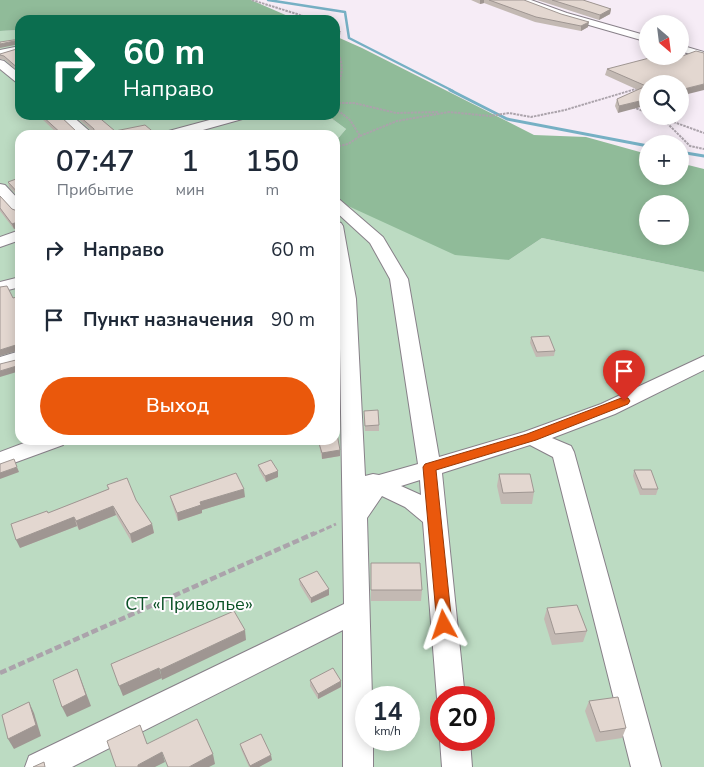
<!DOCTYPE html>
<html lang="ru">
<meta charset="utf-8">
<style>
body{margin:0;font-family:"Nunito Sans",sans-serif;background:#f6f6f7;color:#1f2937;height:100vh;display:flex;flex-direction:column;font-size:19px;white-space:nowrap}
*{box-sizing:border-box;margin:0}
p{font-size:16px;color:#747a83}
.icon{flex:none;width:28px;height:28px;fill:none;stroke:currentColor;stroke-width:2;stroke-linecap:round;stroke-linejoin:round}
.map{position:relative;flex:1;overflow:hidden}
.sheet{position:absolute;left:15px;top:130px;width:325px;height:315px;display:flex;flex-direction:column;background:#fff;border-radius:15px;box-shadow:0 2px 12px #0003}
.sheet>*{flex:none}
.banner{position:absolute;left:15px;top:15px;width:325px;height:105px;border-radius:15px;box-shadow:0 2px 12px #0003;background:#0b6e4f;color:#fff;overflow:hidden}
.needle{width:32px;rotate:152deg}
.fabs{position:absolute;left:639px;top:15px;display:grid;gap:10px}
.fabs a{display:grid;place-items:center;width:50px;height:50px;border-radius:50%;background:#fff;box-shadow:0 2px 12px #0003;font-size:25px}
.speed{position:absolute;left:355px;top:686px;display:flex;gap:10px;font-size:25px;font-weight:700;text-align:center}
.speed>*{display:grid;place-content:center;width:65px;height:65px;border-radius:50%;background:#fff;box-shadow:0 2px 12px #0003;line-height:1}
.speed small{font-size:12px;font-weight:400}
.speed .limit{border:8px solid #d22;background:#fff;color:#111}
.pin{position:absolute;display:grid;place-items:center;width:42px;height:42px;color:#fff;margin:-51px -21px;border-radius:50% 50% 50% 0;rotate:-45deg;box-shadow:0 0 5px #0007}
.pin .icon{rotate:45deg}
.me{position:absolute;width:55px;margin:-28px;rotate:355deg;stroke-linejoin:round;filter:drop-shadow(0 0 4px #0008)}
.turn{display:flex;align-items:center;gap:18px;height:105px;padding:0 25px;font-size:22px}
.turn .icon{width:65px;height:65px;stroke-width:2.5}
.turn b{display:block;font-size:35px;line-height:42px}
.eta{display:flex;justify-content:space-evenly;align-items:center;height:85px;text-align:center}
.eta b{font-size:30px;font-weight:600;line-height:35px}
.cta{display:flex;gap:10px;margin-top:auto;padding:10px 25px}
.cta a{flex:1;height:58px;border-radius:30px;background:#ea580c;color:#fff;font-size:20px;font-weight:600;line-height:58px;text-align:center}
ul{padding:0;list-style:none}
li{display:flex;align-items:center;gap:15px;height:70px;padding:0 25px}
li div{flex:1}
li b{display:block;font-size:19px}
li em{font-style:normal}
.map>svg:first-child{display:block}
</style>
<div class="map">
<svg width="704" height="767" viewBox="0 0 704 767">
<rect width="100%" height="100%" fill="#f6ecf6"/>
<path fill="#bcdbc2" fill-rule="evenodd" d="M20,30V115H327L346,129L335,142V135H20V440H335V200L509,260L542,238L704,272V767H0V31ZM366,698H409V740H366ZM441,698H484V740H441Z"/>
<g fill="#90bb99" fill-rule="evenodd">
<path d="M0,0H251L297,20H20V30L0,31Z"/>
<path d="M335,36L362,48L534,135L586,137L647,154L648,176H680V163L704,169V272L542,238L509,260L455,255L335,200V142L346,129L327,115H335ZM648,204H680V236H648Z"/>
</g>
<g fill="none" stroke-linecap="round" stroke-linejoin="round">
<path stroke="#76b0c4" stroke-width="2.5" d="M268,0L345,12L349,38L453,91"/>
<g stroke="#76b0c4" stroke-width="3">
<path d="M450,90L507,119L648,146"/>
<path d="M680,152L704,156"/>
</g>
<defs>
<g id="minor">
<path d="M517,0H531L567,13L648,36V42L561,17Z"/>
<path d="M680,45L704,52V58L680,51Z"/>
<path d="M20,46V52L0,56V50Z"/>
<path d="M0,60L4,61L20,74V83L16,82L0,69Z"/>
<path d="M57,115H71L94,135H79Z"/>
<path d="M228,115H248L246,118L185,135H163L165,132Z"/>
<path d="M0,184L5,185L20,201V215L15,213L0,197Z"/>
<path d="M335,198L340,200L383,237L408,279L439,457L524,432L601,404L704,356V370L615,414L552,438L571,446L574,452L661,767H631L553,457L530,445L442,473L465,698H441V708L437,698L423,522L405,507L382,496L367,518L372,698H366V740H373V767H343V630L72,767H25L29,756L344,604L340,348L335,270V221L341,223L343,226L356,299L365,476L373,474L379,475L418,464L390,279L370,243L335,211ZM420,480L421,495L401,486Z"/>
<path d="M20,230V240L0,247V237Z"/>
<path d="M20,277V287L0,292V282Z"/>
<path d="M20,351V363L0,369V357Z"/>
<path d="M32,440H66L63,445L0,468V452Z"/>
<path d="M441,737V740H470L472,767H442L440,740Z"/>
</g>
</defs>
<use href="#minor" stroke="#888089" stroke-width="2"/>
<g stroke="#aba3ab" stroke-width="2" stroke-dasharray="2.5 1" stroke-linecap="butt">
<path d="M252,0L316,20"/>
<path d="M335,29L340,32L335,46"/>
<path d="M335,48C345,64 343,75 335,91"/>
<path d="M335,103H354L396,113L438,112"/>
<path d="M633,107L648,113"/>
<path d="M335,108L350,120L360,136L348,144L335,147"/>
<path d="M657,116L704,133"/>
<path d="M662,118L690,146L704,149"/>
<path d="M360,136L397,121L449,112L490,116L509,113L531,117L565,110L639,88"/>
</g>
<path stroke="#aba3ab" stroke-width="3" stroke-dasharray="5.5 2.5" stroke-linecap="butt" d="M312,535L336,524"/>
<path stroke="#aba3ab" stroke-width="4.5" stroke-dasharray="7 3" stroke-linecap="butt" d="M0,673L315,533"/>
<use href="#minor" fill="#fff" fill-rule="evenodd"/>
</g>
<g fill="#c3b9b3">
<path d="M471,0H524L588,27L581,31L535,22L484,3L480,4Z"/>
<path d="M537,0H583L611,9L610,14L599,20Z"/>
<path d="M20,48V73L5,60L0,59V54Z"/>
<path d="M674,59L618,113L615,106L617,99L638,90L605,75L607,69Z"/>
<path d="M40,115H59L77,132H93L74,115H96L115,131L157,135H59L41,118Z"/>
<path d="M8,182L20,183V227L14,229L0,211V196L12,209L20,212V198L9,187Z"/>
<path d="M531,337L555,351L554,356L536,357L530,343Z"/>
<path d="M364,416L379,425V431H365Z"/>
<path d="M318,440H335L340,456L322,459Z"/>
<path d="M258,465L278,477L266,482L259,470Z"/>
<path d="M634,470L658,489L656,495H640L633,476Z"/>
<path d="M499,474L534,492L532,504H501L497,486Z"/>
<path d="M107,485L136,500L152,524L154,533L132,543L116,515L79,530L77,526L20,548L48,513L108,489Z"/>
<path d="M170,496L245,497L202,510V513L178,521L172,504Z"/>
<path d="M371,563L422,590L421,601H371Z"/>
<path d="M299,579L329,589V595L311,603L300,585Z"/>
<path d="M547,608L587,631L583,642L552,645L544,619Z"/>
<path d="M310,680L341,687L318,699L310,686Z"/>
<path d="M589,701L626,728L622,738L596,742L585,711Z"/>
<path d="M240,744L272,760L259,767H249L241,749Z"/>
</g>
<g fill="#9f9692">
<path d="M480,0H484V3L480,4Z"/>
<path d="M611,9L610,14L599,20L600,15Z"/>
<path d="M589,22L588,27L581,31V26Z"/>
<path d="M19,40L20,44L0,48V44Z"/>
<path d="M704,84V90L680,96V90Z"/>
<path d="M648,99V105L618,113L619,106Z"/>
<path d="M20,221V227L14,229L12,224Z"/>
<path d="M19,344L20,350L0,356V350Z"/>
<path d="M20,365V371L0,377V371Z"/>
<path d="M340,450V456L322,459V453Z"/>
<path d="M17,467L19,472L0,479V473Z"/>
<path d="M278,471V477L266,482L265,476Z"/>
<path d="M244,489L245,497L202,510V513L178,521L177,513L200,502Z"/>
<path d="M113,506L116,515L79,530L76,521Z"/>
<path d="M74,517L77,526L20,548L16,540Z"/>
<path d="M152,524L154,533L132,543L130,534Z"/>
<path d="M329,589V595L311,603V598Z"/>
<path d="M245,630L246,640L162,680L160,670Z"/>
<path d="M159,668L162,678L123,696L119,686Z"/>
<path d="M77,669L91,706L67,717L62,707Z"/>
<path d="M341,681V687L318,699V694Z"/>
<path d="M29,702L34,713L41,736L14,749L8,739Z"/>
<path d="M162,752L165,762L155,767H138V765Z"/>
<path d="M213,754L215,764L209,767H189Z"/>
<path d="M271,755L272,760L259,767H250V766Z"/>
</g>
<g fill="#e3d7d0" stroke="#9f9692">
<path d="M489,0H524L561,14L589,22L581,26L536,17Z"/>
<path d="M552,0H583L611,9L600,15Z"/>
<path d="M20,39V41L19,40L0,44V42Z"/>
<path d="M20,48V70L4,56L0,55V54Z"/>
<path d="M696,51L704,53V84L680,90V84H648V99L619,106L617,99L646,86L607,69L657,56H666L674,59Z"/>
<path d="M41,115H59L77,132H94V129L78,115H96L115,131L145,125L157,135H63Z"/>
<path d="M16,179L20,183V221L12,224L0,208V196L12,209L20,212V195L8,182Z"/>
<path d="M7,286L13,298L20,296V365L0,371V364L20,359L19,344L0,350V287Z"/>
<path d="M549,336L555,351L537,352L531,337Z"/>
<path d="M378,410L379,425L365,426L364,411Z"/>
<path d="M335,434H337L340,450L322,453L318,440H335Z"/>
<path d="M14,459L17,467L0,473V464Z"/>
<path d="M271,460L278,471L265,476L258,465Z"/>
<path d="M634,470H651L658,489H642Z"/>
<path d="M236,473L244,489L200,502L201,505L177,513L170,496Z"/>
<path d="M499,474H530L534,492L503,493Z"/>
<path d="M127,478L136,500L152,524L130,534L113,506L76,521L74,517L16,540L11,524L47,511L48,513L109,489L107,485Z"/>
<path d="M371,563H420L422,590H371Z"/>
<path d="M317,571L329,589L311,598L299,579Z"/>
<path d="M577,605L587,631L555,634L547,608Z"/>
<path d="M234,611L245,630L160,670L159,668L119,686L111,664Z"/>
<path d="M333,668L341,681L318,694L310,680Z"/>
<path d="M77,669L86,695L62,707L53,680Z"/>
<path d="M618,697L626,728L600,732L589,701Z"/>
<path d="M29,702L36,725L8,739L2,715Z"/>
<path d="M197,719L213,754L189,767H168L162,752L138,765V767H116L107,741L140,725L147,744Z"/>
<path d="M261,734L271,755L250,766L240,744Z"/>
<path d="M44,762L45,767H33Z"/>
</g>
<path fill="#ea580c" stroke="#983908" d="M624,397L628,398L630,401L628,404L536,440L436,470L452,625L450,630L444,632L439,630L437,625L423,467L425,464L527,434Z"/>
<g text-anchor="middle" stroke-width="4" stroke-linejoin="round" paint-order="stroke">
<g font-size="18" fill="#0b5126" stroke="#fefcfe">
<text x="189" y="610">СТ «Приволье»</text>
</g>
</g>
</svg>
<div class="fabs">
<a><svg class="needle" viewBox="-14 -14 28 28"><path d="M0-13l5 13h-10z" fill="#e53935"/><path d="M0 13l5-13h-10z" fill="#747a83"/></svg></a>
<a><svg class="icon" aria-label="search" viewBox="0 0 24 24"><circle cx="10" cy="10" r="6"/><path d="M15 15l6 6"/></svg></a>
<a>+</a>
<a>−</a>
</div>
<div class="speed"><div>14<small>km/h</small></div><div class="limit">20</div></div>
<div class="pin" style="left:624px;top:401px;background:#d93025"><svg class="icon" aria-label="arrive" viewBox="0 0 24 24"><path d="M6 21V4h12l-3 4 3 4H6"/></svg></div>
<svg class="me" style="left:444px;top:625px" viewBox="-20 -20 40 40"><path d="M0-17L14 15 0 8-14 15z" fill="#ea580c" stroke="#fff" stroke-width="4"/></svg>
<div class="banner">
<div class="turn"><svg class="icon" aria-label="right" viewBox="0 0 24 24"><path d="M7 20v-9h11M14 6l5 5-5 5"/></svg><div><b>60 m</b>Направо</div></div>
</div>
<section class="sheet">
<div class="eta">
<div><b>07:47</b><p>Прибытие</p></div>
<div><b>1</b><p>мин</p></div>
<div><b>150</b><p>m</p></div>
</div>
<ul>
<li><svg class="icon" aria-label="right" viewBox="0 0 24 24"><path d="M7 20v-9h11M14 6l5 5-5 5"/></svg><div><b>Направо</b></div><em>60 m</em></li>
<li><svg class="icon" aria-label="arrive" viewBox="0 0 24 24"><path d="M6 21V4h12l-3 4 3 4H6"/></svg><div><b>Пункт назначения</b></div><em>90 m</em></li>
</ul>
<div class="cta"><a>Выход</a></div>
</section>
</div>
